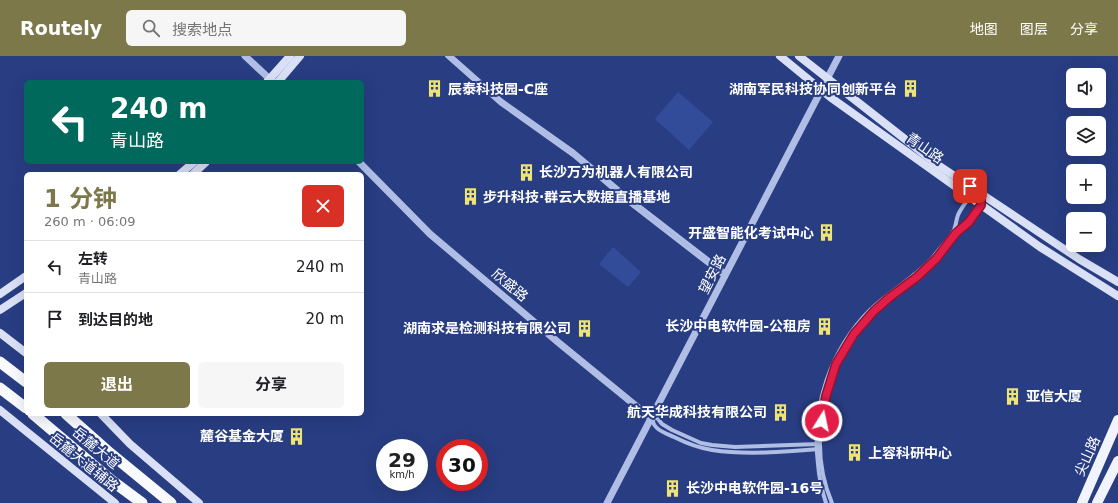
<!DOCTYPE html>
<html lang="zh">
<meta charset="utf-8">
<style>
body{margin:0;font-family:"DejaVu Sans","Noto Sans SC",sans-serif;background:#f6f6f6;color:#202124;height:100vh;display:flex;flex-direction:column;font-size:15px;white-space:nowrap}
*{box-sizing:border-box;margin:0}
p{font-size:13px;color:#757577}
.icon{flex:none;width:22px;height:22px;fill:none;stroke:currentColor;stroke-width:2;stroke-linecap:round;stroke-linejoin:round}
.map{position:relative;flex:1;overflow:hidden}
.panel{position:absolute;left:24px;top:116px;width:340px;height:244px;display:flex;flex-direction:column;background:#fff;border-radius:6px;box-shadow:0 4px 16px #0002}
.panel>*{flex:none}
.top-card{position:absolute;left:24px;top:24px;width:340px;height:84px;border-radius:6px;box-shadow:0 4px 16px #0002;background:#00695c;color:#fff;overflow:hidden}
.tools{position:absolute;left:1066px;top:12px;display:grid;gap:8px}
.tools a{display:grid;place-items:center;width:40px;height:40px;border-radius:6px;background:#fff;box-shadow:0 4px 16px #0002;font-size:20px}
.speed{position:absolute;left:376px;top:383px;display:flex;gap:8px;font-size:20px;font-weight:700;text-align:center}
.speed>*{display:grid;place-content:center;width:52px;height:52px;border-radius:50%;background:#fff;box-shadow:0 4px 16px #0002;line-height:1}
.speed small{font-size:10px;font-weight:400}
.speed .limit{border:6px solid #d22;background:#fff;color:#111}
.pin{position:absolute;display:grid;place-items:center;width:34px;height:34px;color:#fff;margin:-17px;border-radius:8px;box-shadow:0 2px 6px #0006}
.me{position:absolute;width:44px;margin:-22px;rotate:10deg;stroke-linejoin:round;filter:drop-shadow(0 0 3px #0008)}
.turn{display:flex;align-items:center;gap:14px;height:84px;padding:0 20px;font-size:18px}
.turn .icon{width:52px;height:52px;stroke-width:2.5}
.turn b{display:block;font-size:28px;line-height:34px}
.round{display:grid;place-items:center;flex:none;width:42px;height:42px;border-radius:6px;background:#f6f6f6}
.summary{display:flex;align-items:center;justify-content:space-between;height:68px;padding:0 20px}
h1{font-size:24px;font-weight:700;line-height:30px;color:#7d7849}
.cta{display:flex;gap:8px;margin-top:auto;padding:8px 20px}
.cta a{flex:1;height:46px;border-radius:6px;background:#7d7849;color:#fff;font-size:16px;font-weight:700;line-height:46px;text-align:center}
.cta a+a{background:#f6f6f6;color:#202124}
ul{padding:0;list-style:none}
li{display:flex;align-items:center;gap:12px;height:52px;padding:0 20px;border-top:1px solid #e0e0e0}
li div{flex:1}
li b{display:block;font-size:15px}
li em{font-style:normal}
header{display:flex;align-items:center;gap:24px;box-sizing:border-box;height:56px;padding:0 20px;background:#7d7849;color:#fff}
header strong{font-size:19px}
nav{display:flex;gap:22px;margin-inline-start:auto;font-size:14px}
.search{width:280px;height:36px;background:#f6f6f6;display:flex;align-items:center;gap:10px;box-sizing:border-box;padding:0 14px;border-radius:6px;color:#757577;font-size:15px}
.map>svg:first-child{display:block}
</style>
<header>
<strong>Routely</strong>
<div class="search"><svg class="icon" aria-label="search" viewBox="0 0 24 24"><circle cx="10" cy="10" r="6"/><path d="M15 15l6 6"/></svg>搜索地点</div>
<nav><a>地图</a><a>图层</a><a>分享</a></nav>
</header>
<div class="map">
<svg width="1118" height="447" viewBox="0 0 1118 447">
<rect width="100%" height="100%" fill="#283d82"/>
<g fill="#324c99">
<path d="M678,36L713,66L689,94L655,63Z"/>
<path d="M613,191L641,216L628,231L599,208Z"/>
</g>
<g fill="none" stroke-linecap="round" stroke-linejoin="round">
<g stroke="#b0bee6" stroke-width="4">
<path d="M447,0L500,47L573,99L632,149L725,221"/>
<path d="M451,0L502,45L574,96L634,146L727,218"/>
<path d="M654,358L662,368L672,374L701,387L712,389L735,391L818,388"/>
<path d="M652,363C654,374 665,377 674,381C686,387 699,392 712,394C745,399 785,396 819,393"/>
<path d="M826,447C822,435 819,421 818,408C811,351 830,294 871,253C891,234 916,221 934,200C940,192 948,184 953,176C956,171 956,164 958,159C961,152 966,146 970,141"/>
<path d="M832,447C807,389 823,314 863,267C879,248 899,236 917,222C932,209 943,193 955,178C959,174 964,170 969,166C973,161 977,154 981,149"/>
</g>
<g stroke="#b0bee6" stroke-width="7">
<path d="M245,0L273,26"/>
<path d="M359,106L430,178L559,287L652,363"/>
<path d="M607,447L839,0"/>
</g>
<g stroke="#dae0f6" stroke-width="8">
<path d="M780,0L830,41L1040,191L1118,240"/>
<path d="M799,0L938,109L1079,203L1118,226"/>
<path d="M267,26L290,0"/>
<path d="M278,26L300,0"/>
<path d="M180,118L194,106"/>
<path d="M193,118L206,106"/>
<path d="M0,238L26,220"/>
<path d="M0,254L26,237"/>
<path d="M0,277L26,297"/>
<path d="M0,354L115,447"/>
<path d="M101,358L130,388L199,447"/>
</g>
<g stroke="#f1f4fd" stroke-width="10">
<path d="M1082,447L1118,364"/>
<path d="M1097,447L1118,405"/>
</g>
<g stroke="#f8fafe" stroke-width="11">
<path d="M0,306L26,326"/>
<path d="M0,332L26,352"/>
<path d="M33,358L111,424L142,447"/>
<path d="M66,358L110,397L171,447"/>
</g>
</g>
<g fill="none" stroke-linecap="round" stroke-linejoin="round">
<defs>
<path id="route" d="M822,365L826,340L836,308L854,278L874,255L890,241L917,221L936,203L956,177L969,166L981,149V137L970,130"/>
</defs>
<use href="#route" stroke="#92132f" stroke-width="10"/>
<use href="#route" stroke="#e11d48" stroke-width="7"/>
</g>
<defs>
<symbol id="building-bare" viewBox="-9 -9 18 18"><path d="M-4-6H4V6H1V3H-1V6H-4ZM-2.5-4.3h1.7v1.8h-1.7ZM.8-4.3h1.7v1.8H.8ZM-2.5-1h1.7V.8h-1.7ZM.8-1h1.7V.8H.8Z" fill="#eee376" stroke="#283d82" stroke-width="2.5" paint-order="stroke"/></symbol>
</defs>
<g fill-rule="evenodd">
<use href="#building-bare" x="422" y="20" width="25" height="25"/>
<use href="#building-bare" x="898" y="20" width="25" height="25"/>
<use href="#building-bare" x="514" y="104" width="25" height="25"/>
<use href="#building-bare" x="458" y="128" width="25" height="25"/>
<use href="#building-bare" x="814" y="164" width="25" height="25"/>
<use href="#building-bare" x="812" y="258" width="25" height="25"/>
<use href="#building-bare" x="572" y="260" width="25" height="25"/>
<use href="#building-bare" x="1000" y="328" width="25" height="25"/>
<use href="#building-bare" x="768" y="344" width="25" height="25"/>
<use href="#building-bare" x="284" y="368" width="25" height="25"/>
<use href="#building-bare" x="842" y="384" width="25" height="25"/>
<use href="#building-bare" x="660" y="420" width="25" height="25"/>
</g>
<g text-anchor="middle" stroke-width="4" stroke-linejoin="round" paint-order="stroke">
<g font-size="14" font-weight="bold" fill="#fff" stroke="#283d82" text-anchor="start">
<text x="448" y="38">辰泰科技园-C座</text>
<text x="897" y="38" text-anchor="end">湖南军民科技协同创新平台</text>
<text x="539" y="121">长沙万为机器人有限公司</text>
<text x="483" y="146">步升科技·群云大数据直播基地</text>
<text x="814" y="182" text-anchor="end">开盛智能化考试中心</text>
<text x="811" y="275" text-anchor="end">长沙中电软件园-公租房</text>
<text x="571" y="277" text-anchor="end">湖南求是检测科技有限公司</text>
<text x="1026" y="345">亚信大厦</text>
<text x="767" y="361" text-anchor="end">航天华成科技有限公司</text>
<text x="284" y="385" text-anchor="end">麓谷基金大厦</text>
<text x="868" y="402">上容科研中心</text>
<text x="686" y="437">长沙中电软件园-16号</text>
</g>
<g font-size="14" fill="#fff" stroke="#283d82">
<text transform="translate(925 92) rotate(35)" y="5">青山路</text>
<text transform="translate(712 218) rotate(-63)" y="5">望安路</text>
<text transform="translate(510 229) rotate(40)" y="5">欣盛路</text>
<text transform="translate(96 392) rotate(40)" y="5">岳麓大道</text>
<text transform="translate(1087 400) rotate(-66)" y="5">尖山路</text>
<text transform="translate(84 406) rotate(39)" y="5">岳麓大道辅路</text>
</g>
</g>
</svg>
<div class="tools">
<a><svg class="icon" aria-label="sound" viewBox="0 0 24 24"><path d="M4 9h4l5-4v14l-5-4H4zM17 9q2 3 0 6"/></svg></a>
<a><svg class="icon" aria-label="layers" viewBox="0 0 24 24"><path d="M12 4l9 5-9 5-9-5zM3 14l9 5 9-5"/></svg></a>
<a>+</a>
<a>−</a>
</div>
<div class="speed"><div>29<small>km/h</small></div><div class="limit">30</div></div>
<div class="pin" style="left:970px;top:130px;background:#d93025"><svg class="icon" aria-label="arrive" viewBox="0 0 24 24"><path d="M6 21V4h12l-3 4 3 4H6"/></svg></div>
<svg class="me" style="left:822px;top:365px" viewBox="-20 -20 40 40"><circle r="17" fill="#e11d48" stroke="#fff" stroke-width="3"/><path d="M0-11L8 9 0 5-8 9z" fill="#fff"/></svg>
<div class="top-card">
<div class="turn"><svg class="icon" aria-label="left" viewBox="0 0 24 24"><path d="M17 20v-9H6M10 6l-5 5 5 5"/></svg><div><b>240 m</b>青山路</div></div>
</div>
<section class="panel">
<div class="summary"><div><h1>1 分钟</h1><p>260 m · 06:09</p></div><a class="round" style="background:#d93025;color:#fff"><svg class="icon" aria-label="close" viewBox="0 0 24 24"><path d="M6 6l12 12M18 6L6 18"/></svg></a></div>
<ul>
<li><svg class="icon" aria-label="left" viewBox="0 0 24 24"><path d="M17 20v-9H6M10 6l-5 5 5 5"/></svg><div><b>左转</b><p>青山路</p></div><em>240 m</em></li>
<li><svg class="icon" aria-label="arrive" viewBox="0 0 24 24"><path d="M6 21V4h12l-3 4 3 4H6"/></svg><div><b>到达目的地</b></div><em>20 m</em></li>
</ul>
<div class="cta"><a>退出</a><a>分享</a></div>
</section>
</div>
